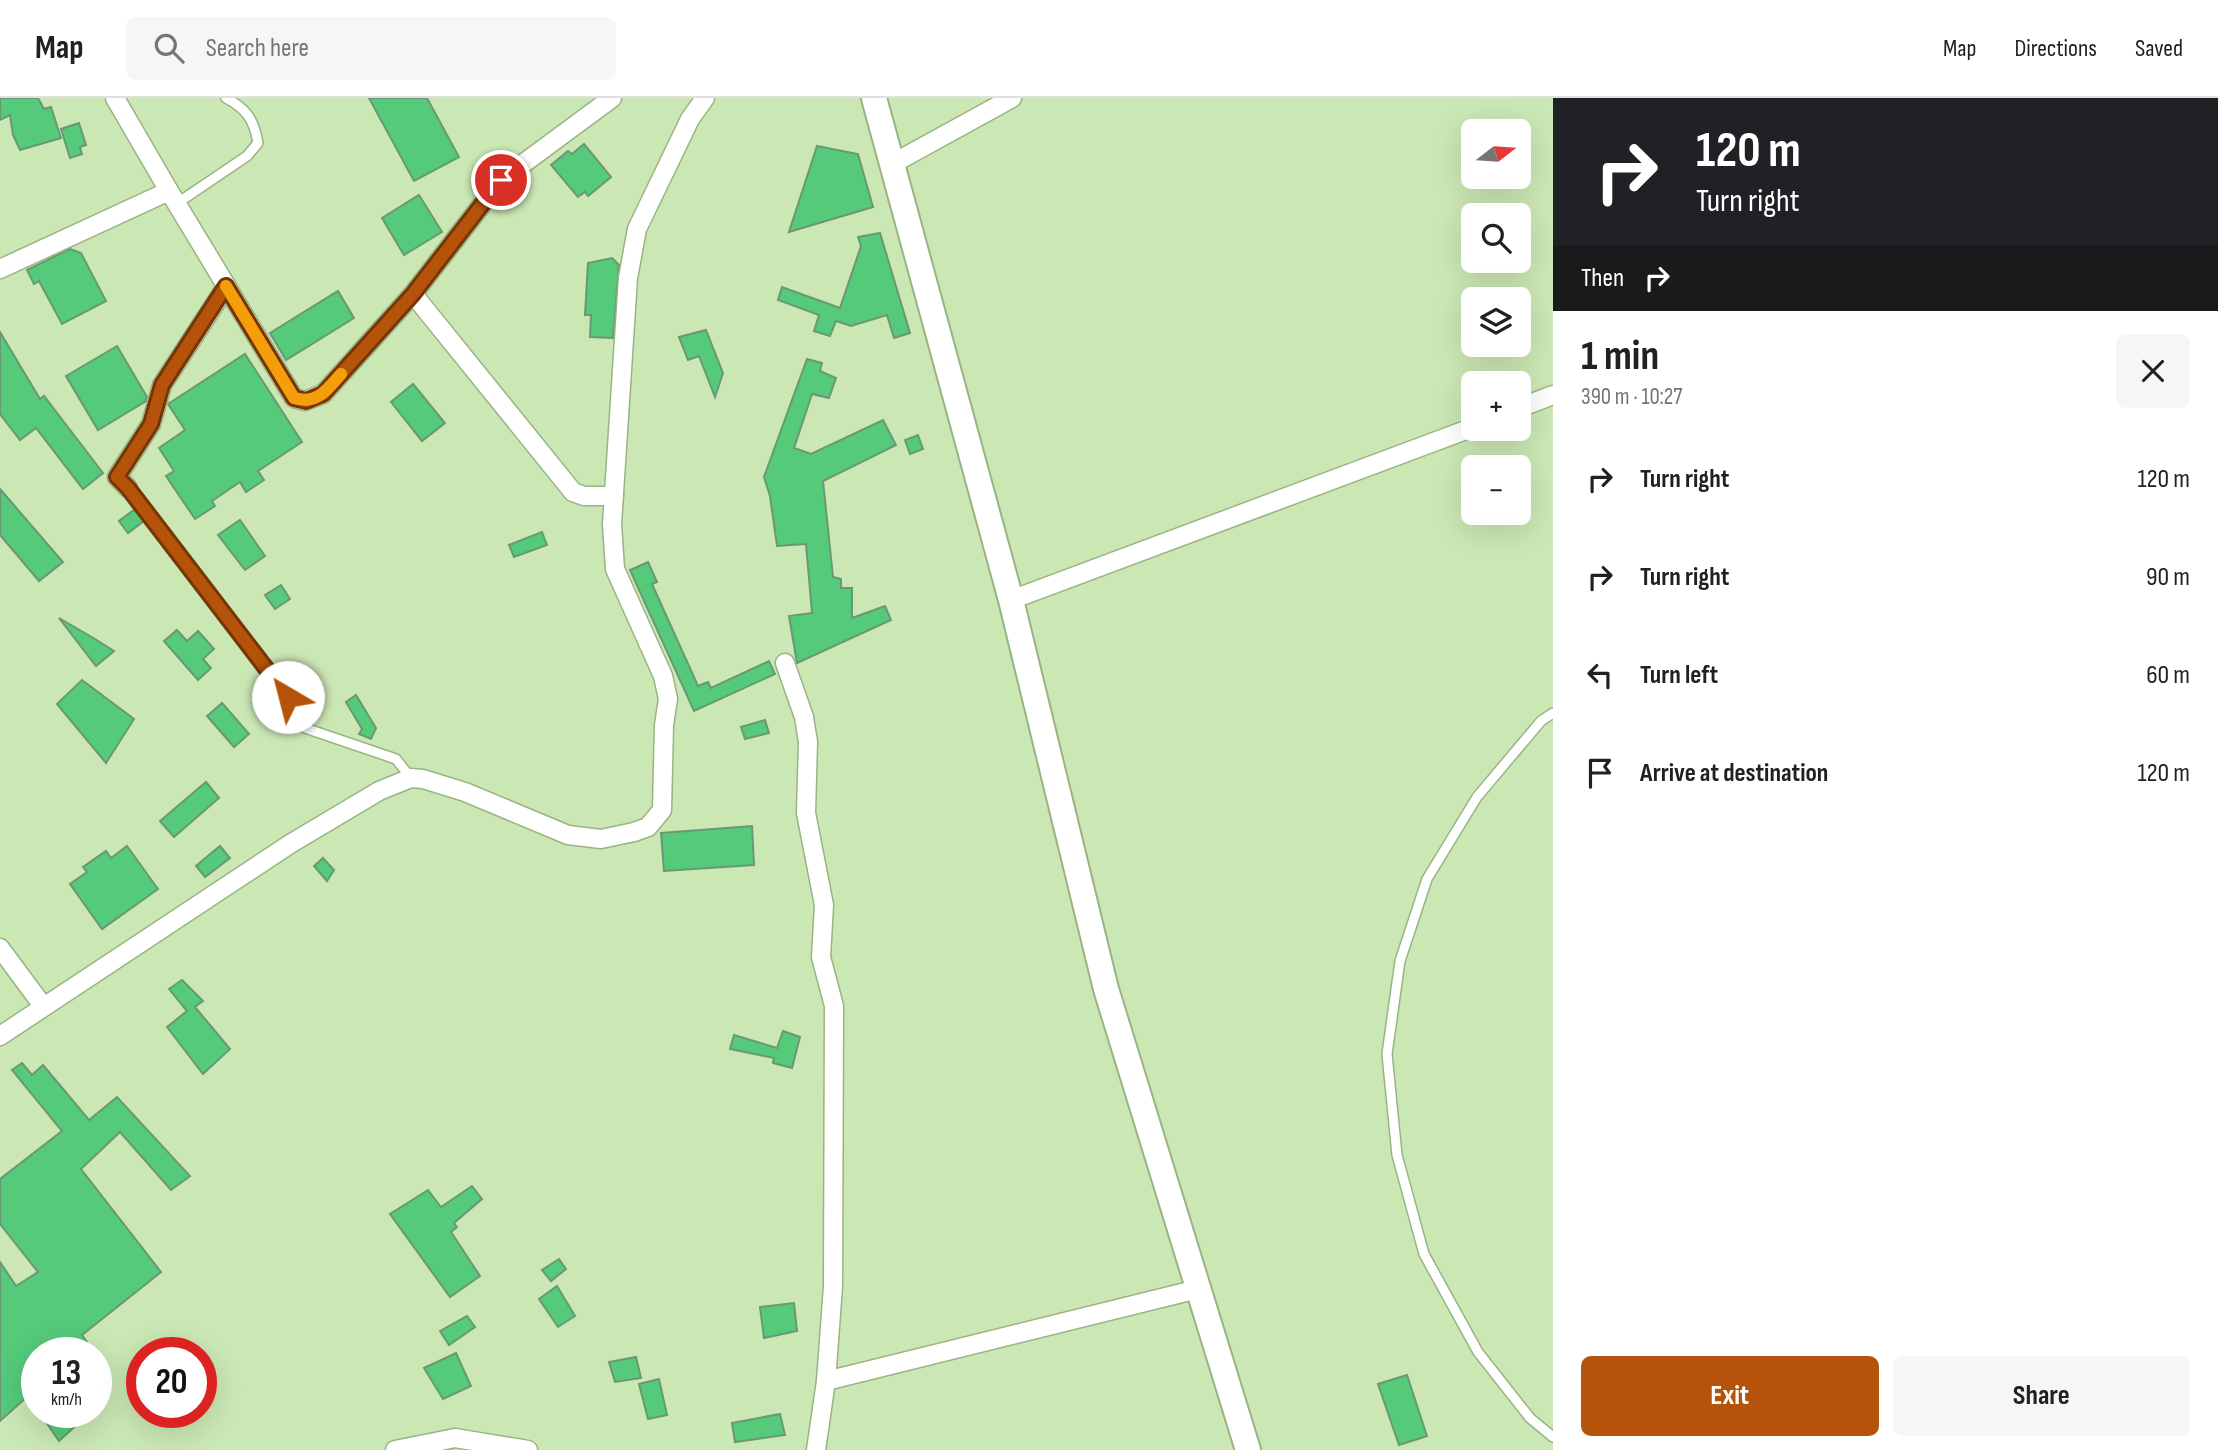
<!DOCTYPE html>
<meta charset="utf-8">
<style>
body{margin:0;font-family:"Sofia Sans Condensed",sans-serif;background:#f6f6f6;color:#202124;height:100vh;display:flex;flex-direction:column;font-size:26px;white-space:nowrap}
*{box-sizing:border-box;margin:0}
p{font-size:23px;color:#757577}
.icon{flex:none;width:38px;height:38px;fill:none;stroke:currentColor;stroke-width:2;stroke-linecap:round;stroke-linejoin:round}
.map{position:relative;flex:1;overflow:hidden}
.panel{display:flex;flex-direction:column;background:#fff;width:665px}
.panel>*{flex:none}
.banner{background:#202124;color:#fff;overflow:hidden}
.needle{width:46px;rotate:73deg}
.fabs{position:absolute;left:1461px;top:21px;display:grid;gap:14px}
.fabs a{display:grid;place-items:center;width:70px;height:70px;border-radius:10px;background:#fff;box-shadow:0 7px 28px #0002;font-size:35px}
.speed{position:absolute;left:21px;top:1239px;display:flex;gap:14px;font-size:35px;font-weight:700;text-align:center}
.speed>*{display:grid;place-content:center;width:91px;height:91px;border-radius:50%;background:#fff;box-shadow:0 7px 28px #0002;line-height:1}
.speed small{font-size:18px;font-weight:400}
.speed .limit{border:10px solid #d22;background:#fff;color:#111}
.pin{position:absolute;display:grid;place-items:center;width:60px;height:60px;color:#fff;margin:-30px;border:4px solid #fff;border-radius:50%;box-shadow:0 2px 7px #0007}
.me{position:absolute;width:77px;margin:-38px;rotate:323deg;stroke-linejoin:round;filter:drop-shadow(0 0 5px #0008)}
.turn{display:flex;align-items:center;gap:24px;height:147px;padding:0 28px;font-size:32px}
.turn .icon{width:91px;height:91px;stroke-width:2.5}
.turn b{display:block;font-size:49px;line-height:60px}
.then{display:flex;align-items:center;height:66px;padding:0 28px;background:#0003;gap:14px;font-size:26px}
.round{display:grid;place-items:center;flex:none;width:74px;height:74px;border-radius:10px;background:#f6f6f6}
.summary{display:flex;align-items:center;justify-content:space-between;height:119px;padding:0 28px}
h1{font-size:42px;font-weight:700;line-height:52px}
.cta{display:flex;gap:14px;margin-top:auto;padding:14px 28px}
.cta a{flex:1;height:80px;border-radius:10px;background:#b45309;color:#fff;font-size:28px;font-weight:700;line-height:80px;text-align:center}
.cta a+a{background:#f6f6f6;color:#202124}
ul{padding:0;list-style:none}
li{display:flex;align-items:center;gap:21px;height:98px;padding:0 28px}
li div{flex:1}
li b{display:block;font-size:26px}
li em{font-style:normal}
header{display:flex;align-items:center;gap:42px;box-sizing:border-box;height:98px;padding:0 35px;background:#fff;border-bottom:2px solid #e0e0e0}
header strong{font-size:33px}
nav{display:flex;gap:38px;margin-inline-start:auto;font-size:24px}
.search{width:490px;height:63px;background:#f6f6f6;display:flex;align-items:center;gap:18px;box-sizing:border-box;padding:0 24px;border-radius:10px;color:#757577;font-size:26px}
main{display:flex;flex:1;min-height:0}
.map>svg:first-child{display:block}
</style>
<header>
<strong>Map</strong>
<div class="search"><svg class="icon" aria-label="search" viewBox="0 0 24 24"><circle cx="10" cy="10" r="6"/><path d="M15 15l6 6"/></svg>Search here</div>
<nav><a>Map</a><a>Directions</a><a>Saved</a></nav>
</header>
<main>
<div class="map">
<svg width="1553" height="1352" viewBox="0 0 1553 1352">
<rect width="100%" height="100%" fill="#cbe7b4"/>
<g fill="#54ca7a" stroke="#699874" stroke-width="2">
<path d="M0,0H38L44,11L51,9L61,40L20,52L13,37L10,17L0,22Z"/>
<path d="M369,0H427L459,59L414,83Z"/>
<path d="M79,25L86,47L80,49L82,56L70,60L61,31Z"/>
<path d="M584,46L611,79L588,98L585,94L578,99L551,67L568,53L572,56Z"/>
<path d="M817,48L858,56L873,109L789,134Z"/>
<path d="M419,97L442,134L404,157L382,120Z"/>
<path d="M880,135L910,235L894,240L887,217L851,228L836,223L830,238L814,233L819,217L778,202L782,189L840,210L861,148L858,139Z"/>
<path d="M70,151L81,155L106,203L62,226L39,183L34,186L27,172Z"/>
<path d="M612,160L619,167L613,240L590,239L591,217H585L588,165Z"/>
<path d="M338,193L354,220L286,262L270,235Z"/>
<path d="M706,232L723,275L715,299L699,258L688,262L679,239Z"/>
<path d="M0,234L40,301L44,298L103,375L83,391L36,330L20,342L0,316Z"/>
<path d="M117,248L147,299L146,303L98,332L66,278Z"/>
<path d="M245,256L302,344L258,373L264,382L246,394L240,384L212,403L215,408L195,421L166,378L174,373L159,350L185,332L168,306Z"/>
<path d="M807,261L822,265L820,273L836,280L829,300L812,296L794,350L811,356L883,322L896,347L823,383L833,479L841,481V490H852V520L885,508L891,522L797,565L789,518L812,515L806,446L777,448L770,398L764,379Z"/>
<path d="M413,286L445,325L422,343L391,304Z"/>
<path d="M918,337L923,351L910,356L905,342Z"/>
<path d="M0,391L63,464L39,483L0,437Z"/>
<path d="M135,411L144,423L128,435L119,423Z"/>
<path d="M240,422L265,458L245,472L218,437Z"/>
<path d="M542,434L547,447L514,459L509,447Z"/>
<path d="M648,464L657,484L652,486L698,588L708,584L711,590L769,563L775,576L694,613L630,472Z"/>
<path d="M281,487L290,501L275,511L265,497Z"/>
<path d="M59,520L95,541L114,553L96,568Z"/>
<path d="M177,532L187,543L198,533L214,551L203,561L211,570L198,582L164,543Z"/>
<path d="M82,582L134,621L106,665L57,606Z"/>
<path d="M356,597L376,630L371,641L359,636L362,631L346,604Z"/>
<path d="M222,605L249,636L234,649L207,618Z"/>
<path d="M765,622L769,635L745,641L741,629Z"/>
<path d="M206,684L219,700L174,739L160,723Z"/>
<path d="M752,728L754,767L664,773L661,735Z"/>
<path d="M127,748L158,791L102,831L70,786L87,774L83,769L106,753L111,760Z"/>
<path d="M220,748L230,760L205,779L196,768Z"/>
<path d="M323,760L334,772L327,783L314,768Z"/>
<path d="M182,882L203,903L195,909L230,951L203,976L167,929L187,913L169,891Z"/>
<path d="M783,933L800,939L792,970L773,965L774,960L730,951L734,937L777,950Z"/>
<path d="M22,965L32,977L43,967L89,1022L117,999L190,1078L171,1092L120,1034L81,1071L161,1174L82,1237L87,1244L75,1255H37V1290L0,1323V1164L16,1188L38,1174L0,1126V1081L62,1033L12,972Z"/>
<path d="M472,1088L482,1101L454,1125L457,1129L451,1134L480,1178L450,1199L390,1116L428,1092L441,1109Z"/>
<path d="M559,1161L566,1171L551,1183L542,1172Z"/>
<path d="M557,1188L575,1218L558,1229L539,1201Z"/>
<path d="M794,1205L797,1233L764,1240L760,1209Z"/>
<path d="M467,1218L475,1229L449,1247L440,1233Z"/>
<path d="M456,1255L471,1288L443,1301L424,1270Z"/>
<path d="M636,1259L641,1280L615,1284L609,1264Z"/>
<path d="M1407,1277L1427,1338L1399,1347L1378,1286Z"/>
<path d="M659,1281L667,1317L648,1321L639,1286Z"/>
<path d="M39,1314H91L59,1343Z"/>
<path d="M780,1316L785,1337L735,1344L732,1325Z"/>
</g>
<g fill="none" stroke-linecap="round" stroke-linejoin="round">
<defs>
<g id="service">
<path d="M176,106L247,58L258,45C254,22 247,11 226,0"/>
<path d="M128,390L288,599L297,621L305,630L396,661L411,680"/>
<path d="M1553,615L1541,623L1477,699L1427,781L1400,863L1387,956L1397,1057L1424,1156L1478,1254L1530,1320L1553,1339"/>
</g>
<g id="minor">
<path d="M115,0L169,93L294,300L305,303L323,296L413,196L501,82L612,0"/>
<path d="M892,66L1012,0"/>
<path d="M0,171L169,93"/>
<path d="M413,196L573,394L584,398H614"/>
<path d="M1519,310L1553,297"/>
<path d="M128,390L117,379L151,326L162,287L226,189"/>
<path d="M1011,502L1474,329"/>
<path d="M785,565L804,619L808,644L806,715L824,807L821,859L834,908L833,1188L826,1283L816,1352"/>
<path d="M0,850L43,908"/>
<path d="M0,938L290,746L379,693L411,680L423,681L465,694L568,737L601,741L634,734L648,729L662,712L664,627L668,601L663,578L615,471L612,426L628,180L637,131L690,21L705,0"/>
<path d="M826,1283L1198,1191"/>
<path d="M395,1352L455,1340L528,1352"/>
</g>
<path id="secondary" d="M874,0L1011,502L1106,891L1248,1352"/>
</defs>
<use href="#service" stroke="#99b483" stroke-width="12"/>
<use href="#minor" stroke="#99b483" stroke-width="21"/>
<use href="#secondary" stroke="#99b483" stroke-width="28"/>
<use href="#service" stroke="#fff" stroke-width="9"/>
<use href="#minor" stroke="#fff" stroke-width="18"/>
<use href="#secondary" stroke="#fff" stroke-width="24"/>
</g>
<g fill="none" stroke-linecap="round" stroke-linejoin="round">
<defs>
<path id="route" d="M288,599L128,390L117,379L151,326L162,287L226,188L294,300L306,303L323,296L413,196L501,82"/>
</defs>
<use href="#route" stroke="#753606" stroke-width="18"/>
<use href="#route" stroke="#b45309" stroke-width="12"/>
<path stroke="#f59e0b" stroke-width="12" d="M226,188L294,300C317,307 327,292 341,276"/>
</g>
</svg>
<div class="fabs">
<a><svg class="needle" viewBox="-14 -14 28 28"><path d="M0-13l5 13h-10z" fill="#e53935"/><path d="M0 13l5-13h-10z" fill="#757577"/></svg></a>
<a><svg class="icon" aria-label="search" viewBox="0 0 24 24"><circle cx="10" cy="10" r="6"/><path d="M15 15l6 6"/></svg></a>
<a><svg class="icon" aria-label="layers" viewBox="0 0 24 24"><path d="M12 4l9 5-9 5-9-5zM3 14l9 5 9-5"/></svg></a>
<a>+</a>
<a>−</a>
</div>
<div class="speed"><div>13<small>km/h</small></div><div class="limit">20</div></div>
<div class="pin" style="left:501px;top:82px;background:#d93025"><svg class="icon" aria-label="arrive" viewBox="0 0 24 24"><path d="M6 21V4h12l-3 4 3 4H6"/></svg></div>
<svg class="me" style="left:288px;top:599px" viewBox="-20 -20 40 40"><circle r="19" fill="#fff"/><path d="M0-13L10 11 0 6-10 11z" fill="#b45309"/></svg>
</div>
<section class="panel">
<div class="banner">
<div class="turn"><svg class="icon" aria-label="right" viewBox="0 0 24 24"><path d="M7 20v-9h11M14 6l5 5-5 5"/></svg><div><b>120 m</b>Turn right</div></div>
<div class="then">Then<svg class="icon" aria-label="right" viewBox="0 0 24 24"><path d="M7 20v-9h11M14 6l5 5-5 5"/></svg></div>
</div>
<div class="summary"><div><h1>1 min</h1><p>390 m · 10:27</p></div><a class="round"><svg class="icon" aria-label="close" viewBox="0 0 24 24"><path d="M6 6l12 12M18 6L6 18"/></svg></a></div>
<ul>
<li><svg class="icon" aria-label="right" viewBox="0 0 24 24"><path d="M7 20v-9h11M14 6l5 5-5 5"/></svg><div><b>Turn right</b></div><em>120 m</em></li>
<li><svg class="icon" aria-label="right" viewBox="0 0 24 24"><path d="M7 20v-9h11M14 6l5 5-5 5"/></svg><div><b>Turn right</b></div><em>90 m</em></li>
<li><svg class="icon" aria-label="left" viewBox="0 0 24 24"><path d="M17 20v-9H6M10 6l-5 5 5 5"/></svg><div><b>Turn left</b></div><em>60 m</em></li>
<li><svg class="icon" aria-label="arrive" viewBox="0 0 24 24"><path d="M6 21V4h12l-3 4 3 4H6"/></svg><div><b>Arrive at destination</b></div><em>120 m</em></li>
</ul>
<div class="cta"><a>Exit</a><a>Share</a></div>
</section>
</main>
